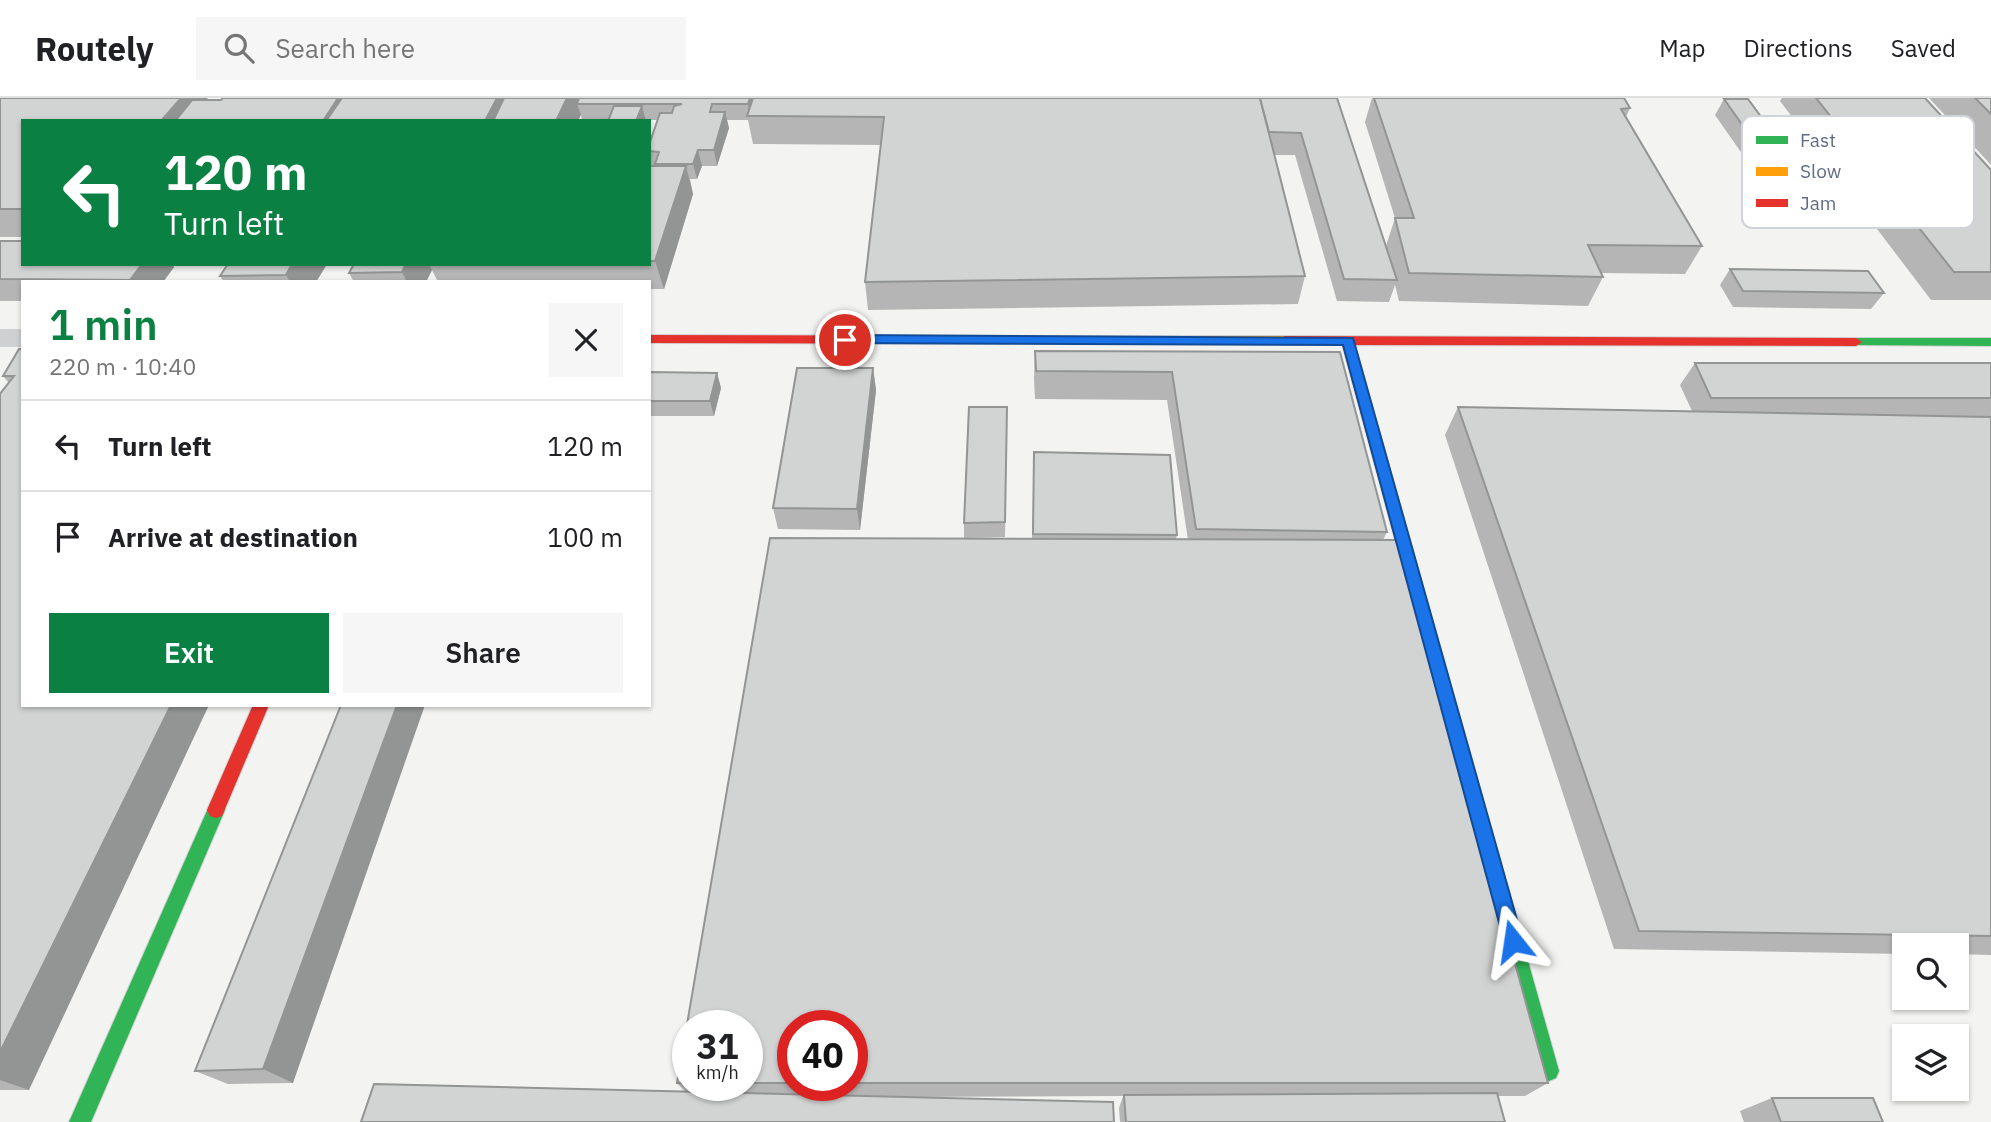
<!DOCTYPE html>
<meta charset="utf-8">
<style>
body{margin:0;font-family:"IBM Plex Sans",sans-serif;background:#f6f6f6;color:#202124;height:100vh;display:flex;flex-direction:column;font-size:26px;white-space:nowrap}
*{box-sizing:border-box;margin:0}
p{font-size:23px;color:#757577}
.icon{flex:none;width:38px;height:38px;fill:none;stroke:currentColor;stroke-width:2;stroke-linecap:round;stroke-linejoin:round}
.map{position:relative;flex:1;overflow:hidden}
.panel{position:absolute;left:21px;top:182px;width:630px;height:427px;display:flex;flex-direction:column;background:#fff;border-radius:0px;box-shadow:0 2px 5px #0004}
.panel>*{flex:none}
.guide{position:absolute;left:21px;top:21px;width:630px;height:147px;border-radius:0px;box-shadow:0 2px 5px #0004;background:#0b8043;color:#fff;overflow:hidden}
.tools{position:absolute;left:1892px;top:835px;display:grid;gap:14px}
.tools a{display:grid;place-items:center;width:77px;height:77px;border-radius:0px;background:#fff;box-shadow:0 2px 5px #0004;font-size:35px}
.speed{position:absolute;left:672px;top:912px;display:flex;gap:14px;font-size:35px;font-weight:700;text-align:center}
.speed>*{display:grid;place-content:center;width:91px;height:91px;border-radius:50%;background:#fff;box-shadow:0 2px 5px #0004;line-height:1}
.speed small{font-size:18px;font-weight:400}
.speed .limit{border:10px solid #d22;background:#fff;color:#111}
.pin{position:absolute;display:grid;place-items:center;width:60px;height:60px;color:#fff;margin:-30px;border:4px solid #fff;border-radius:50%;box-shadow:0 2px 7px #0007}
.me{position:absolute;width:77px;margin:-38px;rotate:345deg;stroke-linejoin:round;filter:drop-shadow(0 0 5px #0008)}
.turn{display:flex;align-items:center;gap:24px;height:147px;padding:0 28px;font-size:32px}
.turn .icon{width:91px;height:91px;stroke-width:2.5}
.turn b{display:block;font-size:49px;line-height:60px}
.round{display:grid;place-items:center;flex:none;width:74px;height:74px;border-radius:0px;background:#f6f6f6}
.overview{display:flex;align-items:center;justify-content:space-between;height:119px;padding:0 28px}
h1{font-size:42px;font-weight:600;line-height:52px;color:#0b8043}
.cta{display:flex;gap:14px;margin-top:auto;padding:14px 28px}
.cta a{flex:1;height:80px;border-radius:0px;background:#0b8043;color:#fff;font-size:28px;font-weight:600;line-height:80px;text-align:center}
.cta a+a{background:#f6f6f6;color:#202124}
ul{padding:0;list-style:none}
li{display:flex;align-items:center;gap:21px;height:91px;padding:0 28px;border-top:2px solid #e0e0e0}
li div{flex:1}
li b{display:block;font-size:26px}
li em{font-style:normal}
header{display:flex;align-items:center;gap:42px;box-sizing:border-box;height:98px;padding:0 35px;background:#fff;border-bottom:2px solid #e0e0e0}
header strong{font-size:33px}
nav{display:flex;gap:38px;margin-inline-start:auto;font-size:24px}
.search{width:490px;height:63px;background:#f6f6f6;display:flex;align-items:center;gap:18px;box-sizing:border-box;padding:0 24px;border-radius:0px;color:#757577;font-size:26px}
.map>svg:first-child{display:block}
</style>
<header>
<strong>Routely</strong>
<div class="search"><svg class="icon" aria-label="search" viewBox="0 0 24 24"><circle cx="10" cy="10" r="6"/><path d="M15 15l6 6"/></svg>Search here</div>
<nav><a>Map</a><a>Directions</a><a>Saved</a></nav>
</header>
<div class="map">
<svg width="1991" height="1024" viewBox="0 0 1991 1024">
<rect width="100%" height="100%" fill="#f3f4f1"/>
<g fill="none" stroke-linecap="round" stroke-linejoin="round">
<defs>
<g id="fast">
<path d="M1856,240H1991V248L1851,247V241Z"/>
<path d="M1449,604L1455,606L1457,611L1559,973L1556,980L1549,983L1542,980L1539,973L1441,611L1443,606Z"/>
<path d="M216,704L222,706L225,712L91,1024H69L210,706Z"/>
</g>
<path id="slow" d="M1009,238H1285L1291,242L1285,246L1004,245L1003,242Z"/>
<g id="jam">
<path d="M649,237L1009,238L1015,242L1009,246L649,245Z"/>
<path d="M1285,238L1856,240L1862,244L1856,248L1355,247L1457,611L1455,616L1449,618L1443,616L1441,611L1342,246L1280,245L1279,242Z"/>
<path d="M253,607H269L222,718L216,720L210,718L207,712Z"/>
</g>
</defs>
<use href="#fast" stroke="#d1d2d3" stroke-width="2"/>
<use href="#slow" stroke="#d1d2d3" stroke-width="2"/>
<use href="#jam" stroke="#d1d2d3" stroke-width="2"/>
<rect fill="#cfd0d1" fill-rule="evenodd" x="0" y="231" width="23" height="18"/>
<use href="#fast" fill="#30b455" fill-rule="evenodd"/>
<use href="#slow" fill="#ff9f0a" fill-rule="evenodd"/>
<use href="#jam" fill="#e5322d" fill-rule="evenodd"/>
</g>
<g fill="#b5b5b5" fill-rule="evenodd">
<path d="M0,0H207L209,2L1337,0L1386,148L1395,120L1365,24L1372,0H1624L1630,10L1626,19L1702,148L1685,176L1601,175L1603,179L1588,208L1399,203L1395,187L1389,204L1337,203L1295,57H1274L1305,178L1298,206L868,212L865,184L881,47L753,46L748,22H727L729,30L717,68H702L697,81H690L693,96L664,191H649V184H438L432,172L426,184H354L349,175L354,166H649V68H651L649,61V47L658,22H646V23L582,22L581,17L23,23V139H0Z"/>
<path d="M1782,0H1925L1991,72V202H1931L1780,3Z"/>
<path d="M1929,0H1991V67Z"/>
<path d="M1724,1L1816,94L1805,110H1780L1715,17Z"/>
<path d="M0,143L174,169L163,184H23V203H0Z"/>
<path d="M228,166H327L316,184H224L220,178Z"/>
<path d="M1730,171L1884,195L1871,211L1733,209L1720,187Z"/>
<path d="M19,251L29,992H0V296L9,285L3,278Z"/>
<path d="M1035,253L1340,254L1387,434L1383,442H1398L1548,985L1525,998H1498L1505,1024H1120L1119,1010L1123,998L886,999L1113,1004L1114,1024H361L374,986L685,993L677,985L770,440L1032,441L1034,354L1170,357L1177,437L1176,441L1188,442L1167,302L1035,301L1034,281ZM688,928H747V987H688ZM793,928H852V987H793Z"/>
<path d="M1695,265H1991V857L1956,856V847H1904V856L1614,851L1445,337L1458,309L1692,313L1680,287Z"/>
<path d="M873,270L876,292L860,432L778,431L773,410Z"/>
<path d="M649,274L717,275L721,290L714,318H649Z"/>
<path d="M1007,309L1005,439L964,440V425Z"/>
<path d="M341,607L293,985L228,986L195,973Z"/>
<path d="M1772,1000L1883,1024H1744L1740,1013Z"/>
</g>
<g fill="#939494">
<path d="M181,0H207L213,9L202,23H161Z"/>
<path d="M338,0H357L356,23H323Z"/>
<path d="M497,0H511L510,23H485Z"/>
<path d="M567,0H582L577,6L581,17L578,23H556Z"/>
<path d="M750,0H753L750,18L748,6Z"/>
<path d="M642,8L646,23H636Z"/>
<path d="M725,14L729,30L717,68L714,52Z"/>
<path d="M698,52L702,68L697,81L693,66Z"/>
<path d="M686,68L693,96L664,191L655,163Z"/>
<path d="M142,166H172L174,169L163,184H131L130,182Z"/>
<path d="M292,166H327L316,184H290L286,177Z"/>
<path d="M406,166H429L432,172L426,184H407L402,174Z"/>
<path d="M873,270L876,292L860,432L857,411Z"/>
<path d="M717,275L721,290L714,318L710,303Z"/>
<path d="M171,607H209L29,992L0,982V954Z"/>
<path d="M397,607H425L293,985L263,971Z"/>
</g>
<g fill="#d2d3d3" stroke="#939494" stroke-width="2">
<path d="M0,0H181L161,23H23V111H0Z"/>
<path d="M223,0H338L323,23H175L192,2H221Z"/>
<path d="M342,0H497L485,23H326Z"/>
<path d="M504,0H567L556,23H493Z"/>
<path d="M579,0H750L748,6H712L710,14H725L714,52H698L693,66H655L659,54L649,53V47L660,15H672L674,8L682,6H577Z"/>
<path d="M753,0H1260L1305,178L865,184L884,19L747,18Z"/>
<path d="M1260,0H1337L1397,182L1344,181L1301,35L1269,34Z"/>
<path d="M1374,0H1624L1630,10L1621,11L1702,148L1588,147L1603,179L1409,175L1395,120H1414Z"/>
<path d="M1816,0H1925L1991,72V174H1954Z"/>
<path d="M1975,0H1991V16Z"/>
<path d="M1724,1H1748L1816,94H1790Z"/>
<path d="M614,8H642L636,23H608Z"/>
<path d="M649,68H686L655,163H649Z"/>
<path d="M0,143H23V166H142L130,182L0,181Z"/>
<path d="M228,166H292L286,177L220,178Z"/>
<path d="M354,166H406L402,174L349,175Z"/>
<path d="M1730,171L1868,173L1884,195L1743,193Z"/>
<path d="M19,251H23V607H171L0,954V296L14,278H3Z"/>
<path d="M1035,253L1340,254L1387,434L1196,431L1172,274L1036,273Z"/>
<path d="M1695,265H1991V300H1711Z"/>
<path d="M797,270H873L857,411L773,410Z"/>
<path d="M649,274L717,275L710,303H649Z"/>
<path d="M969,309H1007L1005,424L964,425Z"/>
<path d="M1458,309L1991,319V838L1639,833Z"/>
<path d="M1034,354L1170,357L1177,437L1033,436Z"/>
<path d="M770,440L1398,442L1548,985H852V928H793V985H747V928H688V985H677Z"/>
<path d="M341,607H397L263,971L195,973Z"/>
<path d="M374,986L1113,1004L1114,1024H361Z"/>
<path d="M1497,995L1505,1024H1126L1124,997Z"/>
<path d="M1772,1000H1873L1883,1024H1781Z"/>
</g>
<path fill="#1a73e8" stroke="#114b97" stroke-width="2" d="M845,237L1353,240L1523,843L1520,850L1513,852L1506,850L1504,843L1343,247L840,245L838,242Z"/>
<rect x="1742" y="18" width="232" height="112" rx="10" fill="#fff" stroke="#d0d3da" stroke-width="2"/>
<rect x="1756" y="38" width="32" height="8" fill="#30b455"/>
<rect x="1756" y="69" width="32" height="9" fill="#ff9f0a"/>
<rect x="1756" y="101" width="32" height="8" fill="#e5322d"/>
<g font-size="19" fill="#616c84">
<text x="1800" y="49">Fast</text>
<text x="1800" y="80">Slow</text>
<text x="1800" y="112">Jam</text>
</g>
</svg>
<div class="tools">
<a><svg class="icon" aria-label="search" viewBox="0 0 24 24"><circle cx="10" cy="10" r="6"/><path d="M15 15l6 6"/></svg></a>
<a><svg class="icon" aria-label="layers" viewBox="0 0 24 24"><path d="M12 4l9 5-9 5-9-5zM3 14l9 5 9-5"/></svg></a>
</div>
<div class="speed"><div>31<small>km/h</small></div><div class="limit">40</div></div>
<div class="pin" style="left:845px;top:242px;background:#d93025"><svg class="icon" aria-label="arrive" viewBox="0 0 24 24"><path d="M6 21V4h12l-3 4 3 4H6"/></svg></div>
<svg class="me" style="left:1513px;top:843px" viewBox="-20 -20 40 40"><path d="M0-17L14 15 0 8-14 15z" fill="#1a73e8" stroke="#fff" stroke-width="4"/></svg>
<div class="guide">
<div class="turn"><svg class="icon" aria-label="left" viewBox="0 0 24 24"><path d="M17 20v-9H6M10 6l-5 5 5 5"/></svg><div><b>120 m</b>Turn left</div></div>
</div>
<section class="panel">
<div class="overview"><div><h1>1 min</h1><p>220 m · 10:40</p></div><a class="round"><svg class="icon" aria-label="close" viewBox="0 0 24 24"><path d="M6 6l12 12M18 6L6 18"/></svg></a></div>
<ul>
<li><svg class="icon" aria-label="left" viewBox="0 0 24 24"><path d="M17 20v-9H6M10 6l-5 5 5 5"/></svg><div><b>Turn left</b></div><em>120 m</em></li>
<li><svg class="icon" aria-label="arrive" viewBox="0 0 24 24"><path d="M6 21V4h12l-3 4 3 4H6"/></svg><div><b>Arrive at destination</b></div><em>100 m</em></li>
</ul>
<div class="cta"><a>Exit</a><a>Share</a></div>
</section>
</div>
